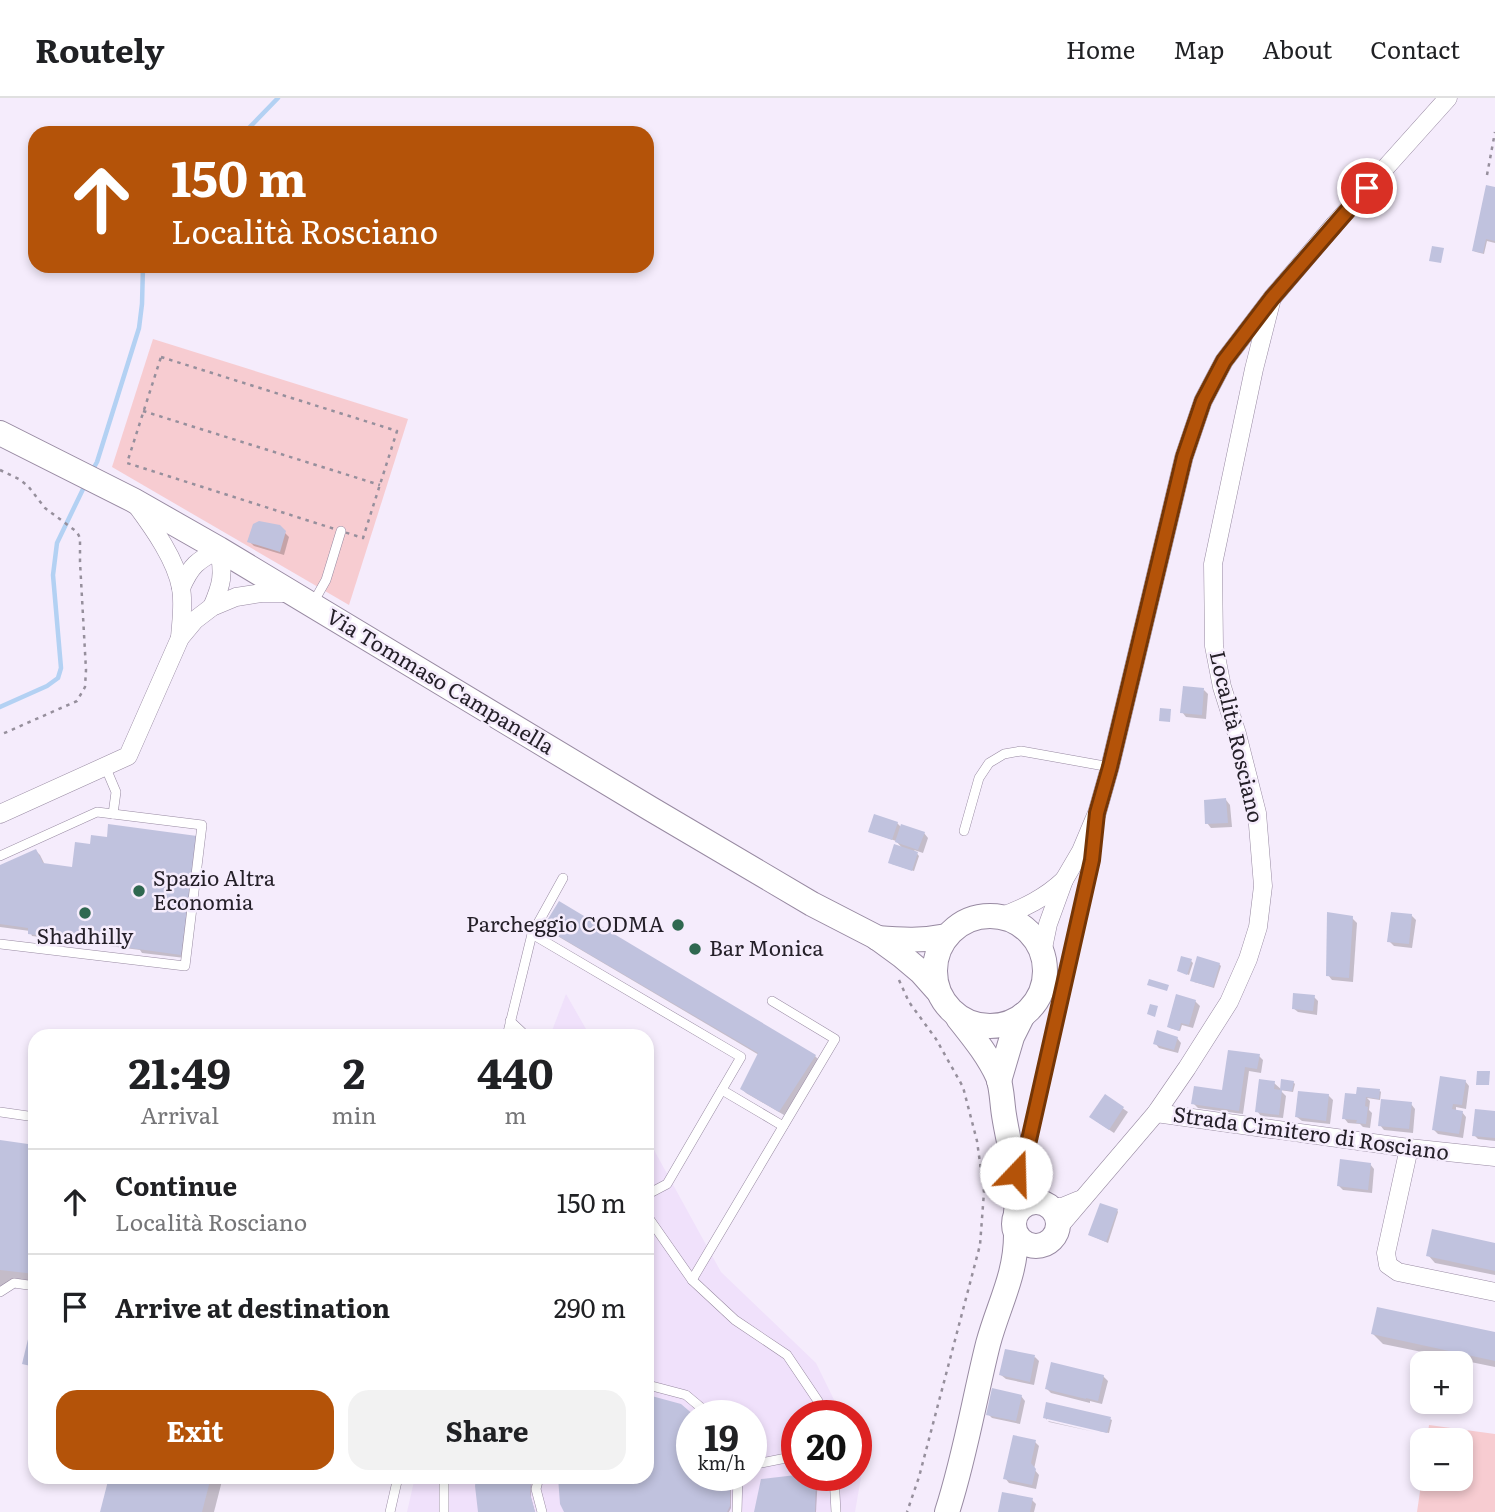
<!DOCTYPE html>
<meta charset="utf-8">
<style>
body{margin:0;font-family:Literata,serif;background:#f2f2f2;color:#202124;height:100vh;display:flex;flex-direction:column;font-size:26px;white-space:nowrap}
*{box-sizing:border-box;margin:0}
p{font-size:23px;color:#757577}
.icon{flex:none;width:38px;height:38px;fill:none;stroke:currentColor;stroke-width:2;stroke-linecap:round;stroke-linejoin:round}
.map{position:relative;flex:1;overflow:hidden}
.sheet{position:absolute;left:28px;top:931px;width:626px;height:455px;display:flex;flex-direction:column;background:#fff;border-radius:21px;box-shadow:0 4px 10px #0003}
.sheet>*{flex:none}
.hud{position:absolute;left:28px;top:28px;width:626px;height:147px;border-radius:21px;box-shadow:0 4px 10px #0003;background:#b45309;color:#fff;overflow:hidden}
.tools{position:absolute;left:1410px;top:1253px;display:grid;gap:14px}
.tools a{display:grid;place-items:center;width:63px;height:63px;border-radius:14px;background:#fff;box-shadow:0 4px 10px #0003;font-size:35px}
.speed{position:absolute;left:676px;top:1302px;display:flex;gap:14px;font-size:35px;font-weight:700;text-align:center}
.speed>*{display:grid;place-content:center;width:91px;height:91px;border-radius:50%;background:#fff;box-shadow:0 4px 10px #0003;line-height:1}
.speed small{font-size:18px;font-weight:400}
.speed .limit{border:10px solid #d22;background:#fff;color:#111}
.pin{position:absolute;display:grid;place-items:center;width:60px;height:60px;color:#fff;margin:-30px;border:4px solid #fff;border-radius:50%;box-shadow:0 2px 7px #0007}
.me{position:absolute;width:77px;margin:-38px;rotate:21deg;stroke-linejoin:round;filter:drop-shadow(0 0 5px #0008)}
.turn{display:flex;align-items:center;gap:24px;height:147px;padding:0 28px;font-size:32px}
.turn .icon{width:91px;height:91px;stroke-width:2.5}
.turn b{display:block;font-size:49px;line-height:60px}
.eta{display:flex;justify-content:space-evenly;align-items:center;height:119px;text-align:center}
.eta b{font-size:42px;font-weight:700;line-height:49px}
.cta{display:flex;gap:14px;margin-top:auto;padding:14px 28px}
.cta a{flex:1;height:80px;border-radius:21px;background:#b45309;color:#fff;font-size:28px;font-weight:700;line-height:80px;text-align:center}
.cta a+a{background:#f2f2f2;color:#202124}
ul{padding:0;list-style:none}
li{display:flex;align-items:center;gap:21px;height:105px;padding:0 28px;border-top:2px solid #e0e0e0}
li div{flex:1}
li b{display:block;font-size:26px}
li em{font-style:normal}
header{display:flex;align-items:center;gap:42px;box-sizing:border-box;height:98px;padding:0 35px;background:#fff;border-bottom:2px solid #e0e0e0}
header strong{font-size:33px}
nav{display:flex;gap:38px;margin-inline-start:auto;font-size:24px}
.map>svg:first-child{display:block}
</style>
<header>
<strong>Routely</strong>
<nav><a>Home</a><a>Map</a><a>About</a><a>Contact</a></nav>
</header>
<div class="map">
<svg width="1495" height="1414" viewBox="0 0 1495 1414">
<rect width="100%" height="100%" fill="#f5ecfc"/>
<g fill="#f0e1fb" fill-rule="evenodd">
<path d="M566,896L590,938H550Z"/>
<path d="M648,1041L721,1174L816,1265L842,1318H796V1377H856V1345L864,1362L855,1414H407L415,1379H648ZM691,1318H751V1377H691Z"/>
</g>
<g fill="#f7ccd1">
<path d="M153,241L408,321L349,507L112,369Z"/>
<path d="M1429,1327L1495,1336V1414H1417L1423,1373V1381H1461V1342H1427Z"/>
</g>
<g fill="#0003">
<path d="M1495,91V145L1487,143L1484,156L1476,154L1474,153Z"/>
<path d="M284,434L289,439L284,457L254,448L249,443Z"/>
<path d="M1204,592L1208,596L1206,621L1186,619L1182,614Z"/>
<path d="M1226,702L1230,707L1232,729L1211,730L1207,725Z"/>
<path d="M897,725L901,729L924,735L928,740L923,755L914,752L919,758L914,773L892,766L904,752L896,743L870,734Z"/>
<path d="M197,740L185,860L142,855L140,852L32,838L30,833L0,829V769L36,753L40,757L45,767L73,771L91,748L108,741Z"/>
<path d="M559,805L815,958L820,963L784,1017L746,995L742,991L759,957L549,833L545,829Z"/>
<path d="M1411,817L1416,822L1412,850L1394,848L1389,843Z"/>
<path d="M1352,820L1357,825L1353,884L1332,882L1328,877Z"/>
<path d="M1191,863L1193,865L1189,877L1179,873Z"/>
<path d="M1219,866L1221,868L1214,890L1194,884Z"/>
<path d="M1314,899L1318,903L1317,917L1298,914L1293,910Z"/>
<path d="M1195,903L1200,908L1193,930L1182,927L1180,933L1170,930L1169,929Z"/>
<path d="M1177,940L1181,945L1178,955L1159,950L1155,945Z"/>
<path d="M1229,954L1259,958L1263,962L1261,975L1249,973L1243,1016L1198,1010L1193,1005L1223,994Z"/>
<path d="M1465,983L1469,988L1466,1011L1456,1009V1014H1462L1466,1019L1463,1040L1438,1036L1434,1032Z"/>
<path d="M1293,984L1295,986L1293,994L1280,992L1286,998L1283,1020L1261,1018L1257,1013L1274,985L1282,992Z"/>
<path d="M1380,993L1381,994L1380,1002L1367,1000L1370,1003L1369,1012L1372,1015L1370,1030L1363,1029L1360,1026L1348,1025L1344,1020L1358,998Z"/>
<path d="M1328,997L1333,1002L1330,1026L1302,1023L1297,1019Z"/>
<path d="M1105,998L1128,1014L1114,1035L1096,1023Z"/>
<path d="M1411,1006L1415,1011L1413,1035L1384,1032L1380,1027Z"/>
<path d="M1495,1015V1043L1478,1041L1474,1037Z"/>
<path d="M0,1044L35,1048V1184L11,1181L10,1188L0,1193Z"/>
<path d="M1370,1066L1374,1071L1372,1095L1343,1092L1339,1088Z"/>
<path d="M1117,1112L1118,1114L1108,1145L1090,1137Z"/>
<path d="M1495,1146V1177L1435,1165L1428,1157Z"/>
<path d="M1373,1236H1495V1269L1383,1246Z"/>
<path d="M1035,1259L1039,1263L1034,1287L1006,1281L1001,1277Z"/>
<path d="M1103,1278L1108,1283L1102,1306L1090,1303V1305L1051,1295L1047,1291Z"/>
<path d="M1021,1298L1025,1303L1020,1326L992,1320L988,1316Z"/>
<path d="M648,1299L680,1307L691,1318V1377H731V1410L729,1414H566L560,1379H648Z"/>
<path d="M1048,1306L1110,1321L1112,1322L1109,1335L1099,1333L1100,1331L1047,1319V1322L1045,1319Z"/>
<path d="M1048,1323L1095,1334L1049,1324Z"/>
<path d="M1035,1344L1039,1348L1034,1371L1039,1377L1036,1391L1009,1385L1005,1380Z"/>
<path d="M808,1377L818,1378L816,1414H756Z"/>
<path d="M111,1379H223L214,1414H102Z"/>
<path d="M477,1379H532L531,1399L535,1414H480Z"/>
<path d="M1032,1402L1036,1406L1034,1414H1000Z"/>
</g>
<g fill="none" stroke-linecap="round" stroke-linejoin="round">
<g stroke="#b3d1f3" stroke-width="4.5">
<path d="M244,35L278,0"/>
<path d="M92,373L97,364L139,230L142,206L143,168"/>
<path d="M0,609L47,588L58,580L61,570L53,477L57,445L85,387"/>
</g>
</g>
<g fill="#c0c2de">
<path d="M1486,87L1495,89V143L1486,141L1483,155L1472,153Z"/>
<path d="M1432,148L1444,150L1441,165L1429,163Z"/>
<path d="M259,423L280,427L286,433L280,454L247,444L253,426Z"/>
<path d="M1183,588L1204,590L1202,617L1180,615Z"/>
<path d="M1160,610L1171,611L1170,624L1159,623Z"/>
<path d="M1226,700L1228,725L1205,726L1204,702Z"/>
<path d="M874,716L898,724L892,742L868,734Z"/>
<path d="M108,726L197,738L181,857L28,836V830L0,826V767L36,751L43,765L72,769L75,744L90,746L91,737L107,739Z"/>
<path d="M901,726L925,734L918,752L895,744Z"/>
<path d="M894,746L918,754L912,773L888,765Z"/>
<path d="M559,803L816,957L779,1014L740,991L758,955L543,829Z"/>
<path d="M1327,814L1353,818L1349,880L1326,878Z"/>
<path d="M1391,814L1412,816L1409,846L1387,844Z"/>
<path d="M1181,858L1192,861L1187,877L1177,873Z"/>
<path d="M1197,858L1220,865L1213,889L1190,883Z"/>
<path d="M1149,881L1169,887L1167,893L1147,887Z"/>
<path d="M1293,895L1315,897L1313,913L1292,911Z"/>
<path d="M1176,896L1196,902L1189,927L1181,925L1179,933L1167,929Z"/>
<path d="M1150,906L1158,908L1155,919L1147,916Z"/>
<path d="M1157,932L1178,939L1174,952L1153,946Z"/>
<path d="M1228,952L1260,956L1257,971L1245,969L1239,1013L1191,1006L1194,988L1222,992Z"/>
<path d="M1477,973H1490L1489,987H1476Z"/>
<path d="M1440,978L1466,982L1462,1007L1453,1006L1452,1011L1463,1013L1459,1036L1432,1032Z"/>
<path d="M1259,981L1275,983L1274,991L1280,992L1281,981L1294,983L1292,993L1282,992L1279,1017L1255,1014Z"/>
<path d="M1357,989L1380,991L1379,1001L1366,999L1365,1008L1368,1009L1366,1026L1356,1025L1357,1022L1342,1021L1345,995L1356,996Z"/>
<path d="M1298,993L1329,996L1326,1023L1295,1019Z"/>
<path d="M1105,996L1124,1009L1109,1032L1089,1019Z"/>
<path d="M1381,1001L1412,1004L1409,1031L1378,1028Z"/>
<path d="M1475,1011L1495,1013V1040L1472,1038Z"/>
<path d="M0,1042L35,1047V1176L0,1172Z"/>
<path d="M1340,1061L1371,1065L1368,1092L1337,1088Z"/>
<path d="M1100,1105L1118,1111L1106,1144L1088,1137Z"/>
<path d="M1432,1131L1495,1145V1173L1426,1158Z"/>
<path d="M1377,1209L1495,1234V1263L1371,1236Z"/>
<path d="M29,1237L35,1238V1269L22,1266Z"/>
<path d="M1005,1251L1035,1257L1030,1284L999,1277Z"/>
<path d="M1051,1264L1104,1277L1098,1303L1086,1300V1301L1045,1291Z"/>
<path d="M992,1290L1022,1297L1016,1323L986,1317Z"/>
<path d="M648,1297L681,1306L695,1318H691V1377H730V1408L727,1414H564L560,1406L558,1379H648Z"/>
<path d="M1046,1304L1111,1319L1107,1335L1043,1320Z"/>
<path d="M1013,1337L1036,1342L1031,1365L1036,1371L1032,1387L1003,1381Z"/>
<path d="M796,1377H816L815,1414H754L761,1381Z"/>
<path d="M109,1379H211L202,1414H100Z"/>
<path d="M476,1379H531L530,1396L535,1414H478L475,1388Z"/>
<path d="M1002,1394L1033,1400L1030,1414H998Z"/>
</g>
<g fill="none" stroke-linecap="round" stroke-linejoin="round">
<defs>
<g id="lane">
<path d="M313,505L326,482L341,433"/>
<path d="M105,668L116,694L113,716"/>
<path d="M964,733L979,680L989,665L1004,656L1021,653L1110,669"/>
<path d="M0,758L97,714L202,727L185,868L0,846"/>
<path d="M532,836L741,959L667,1086L648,1096"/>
<path d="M510,923L526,938"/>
<path d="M507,938L532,836L563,780"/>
<path d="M722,992L783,1028"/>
<path d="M0,1014L35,1019"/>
<path d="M1020,1064L1029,1042L1092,762L1095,733"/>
<path d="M648,1119L692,1182L735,1222L787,1257L818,1303L822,1318"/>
<path d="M692,1182L835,941L772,903"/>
<path d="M0,1194L14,1185L35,1188"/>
<path d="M648,1287L686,1297L711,1318"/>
<path d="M751,1367L796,1358"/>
<path d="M834,1377L836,1414"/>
<path d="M444,1379V1414"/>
<path d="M539,1379L536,1391L542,1414"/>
<path d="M390,1414L398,1379"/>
<path d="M737,1414L738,1377"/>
</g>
<g id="street">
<path d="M137,408C154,431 176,462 181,490C184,506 181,524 180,540"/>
<path d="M181,490C191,467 197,463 219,451C224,477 222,486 212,509"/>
<path d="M0,716L128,658L180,540L195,522L212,509L236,499L261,495H291"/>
<path d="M1000,819C1024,810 1045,800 1064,782"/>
<path d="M1042,855L1048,826L1064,782L1081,753L1097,715L1110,669L1184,359L1203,303L1224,263L1272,200L1335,126L1448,0"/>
<path d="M1156,1015L1409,1050L1495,1059"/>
<path d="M1409,1050L1386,1155L1388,1167L1398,1174L1495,1194"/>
<path d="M1050,1109H1062L1079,1102"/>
<path d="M1058,1130L1156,1015L1187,970L1229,904L1248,861L1258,829L1263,788L1257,715L1237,636L1222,589L1214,548L1213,466L1254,271L1272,200"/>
</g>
<g id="secondary">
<path d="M0,335L133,402L219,451L651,711L812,806L876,839L902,858L921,874L937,892"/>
<circle cx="990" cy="873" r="55"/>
<path d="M877,840C903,842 922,843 947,838"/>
<path d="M958,920C973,939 988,957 998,979C1002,990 1002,1005 1004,1017C1009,1050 1020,1081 1016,1115"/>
<path d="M999,983L1012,939L1023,917"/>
<circle cx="1036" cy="1126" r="22"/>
<path d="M947,1414C965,1359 974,1302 988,1246C998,1208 1016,1178 1016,1137"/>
</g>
</defs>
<use href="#lane" stroke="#988aa2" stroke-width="10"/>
<use href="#street" stroke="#988aa2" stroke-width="19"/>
<use href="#secondary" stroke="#988aa2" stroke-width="26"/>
<g stroke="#968f9c" stroke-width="2.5" stroke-dasharray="3.5 5" stroke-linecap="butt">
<path d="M1487,77L1495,34"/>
<path d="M161,259L397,333L363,440L127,365Z"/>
<path d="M143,313L380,387"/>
<path d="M0,372L19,381L28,388L45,410L77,434L80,440V464L86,572L85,589L77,603L0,637"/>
<path d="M899,882L909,904L936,941L963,989L977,1043L984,1094L980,1147L919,1379L907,1414"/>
</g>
<use href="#lane" stroke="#fff" stroke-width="9"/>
<use href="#street" stroke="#fff" stroke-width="18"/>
<use href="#secondary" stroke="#fff" stroke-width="24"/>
</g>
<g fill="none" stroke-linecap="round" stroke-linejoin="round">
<defs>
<path id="route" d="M1016,1075L1029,1042L1092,762L1097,715L1110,669L1184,359L1203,303L1224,263L1272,200L1367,90"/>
</defs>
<use href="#route" stroke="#753606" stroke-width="18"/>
<use href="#route" stroke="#b45309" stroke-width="12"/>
</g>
<g fill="#2f6850" stroke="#f5ecfc" stroke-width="2.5">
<circle cx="139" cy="793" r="7"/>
<circle cx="85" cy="815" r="7"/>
<circle cx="678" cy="827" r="7"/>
<circle cx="695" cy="851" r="7"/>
</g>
<g text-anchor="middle" stroke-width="5" stroke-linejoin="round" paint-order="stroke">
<g font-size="21" fill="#252029" stroke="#f5ecfc">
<text transform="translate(440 584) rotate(31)" y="7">Via Tommaso Campanella</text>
<text transform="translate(1236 639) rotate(77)" y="7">Località Rosciano</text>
<text transform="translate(1311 1036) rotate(8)" y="7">Strada Cimitero di Rosciano</text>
</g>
<g font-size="21" fill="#252029" stroke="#f5ecfc" text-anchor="start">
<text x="153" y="788">Spazio Altra<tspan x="153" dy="24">Economia</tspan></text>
<text x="664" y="834" text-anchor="end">Parcheggio CODMA</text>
<text x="85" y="846" text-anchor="middle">Shadhilly</text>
<text x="709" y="858">Bar Monica</text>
</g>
</g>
</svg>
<div class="tools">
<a>+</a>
<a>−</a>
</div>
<div class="speed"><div>19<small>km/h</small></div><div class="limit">20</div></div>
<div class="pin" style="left:1367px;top:90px;background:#d93025"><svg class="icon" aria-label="arrive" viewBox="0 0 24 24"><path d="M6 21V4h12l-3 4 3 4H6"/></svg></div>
<svg class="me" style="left:1016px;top:1075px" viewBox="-20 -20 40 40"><circle r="19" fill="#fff"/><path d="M0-13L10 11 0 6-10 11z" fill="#b45309"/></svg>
<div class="hud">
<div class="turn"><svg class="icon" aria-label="ahead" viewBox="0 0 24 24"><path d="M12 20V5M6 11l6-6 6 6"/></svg><div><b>150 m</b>Località Rosciano</div></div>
</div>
<section class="sheet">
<div class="eta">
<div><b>21:49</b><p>Arrival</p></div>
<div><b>2</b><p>min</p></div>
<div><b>440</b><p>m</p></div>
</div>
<ul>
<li><svg class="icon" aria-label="ahead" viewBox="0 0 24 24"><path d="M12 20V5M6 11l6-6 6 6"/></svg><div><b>Continue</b><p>Località Rosciano</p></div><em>150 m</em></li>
<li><svg class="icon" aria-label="arrive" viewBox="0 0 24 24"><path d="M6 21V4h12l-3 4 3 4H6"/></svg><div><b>Arrive at destination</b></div><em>290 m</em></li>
</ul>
<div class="cta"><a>Exit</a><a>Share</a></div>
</section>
</div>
